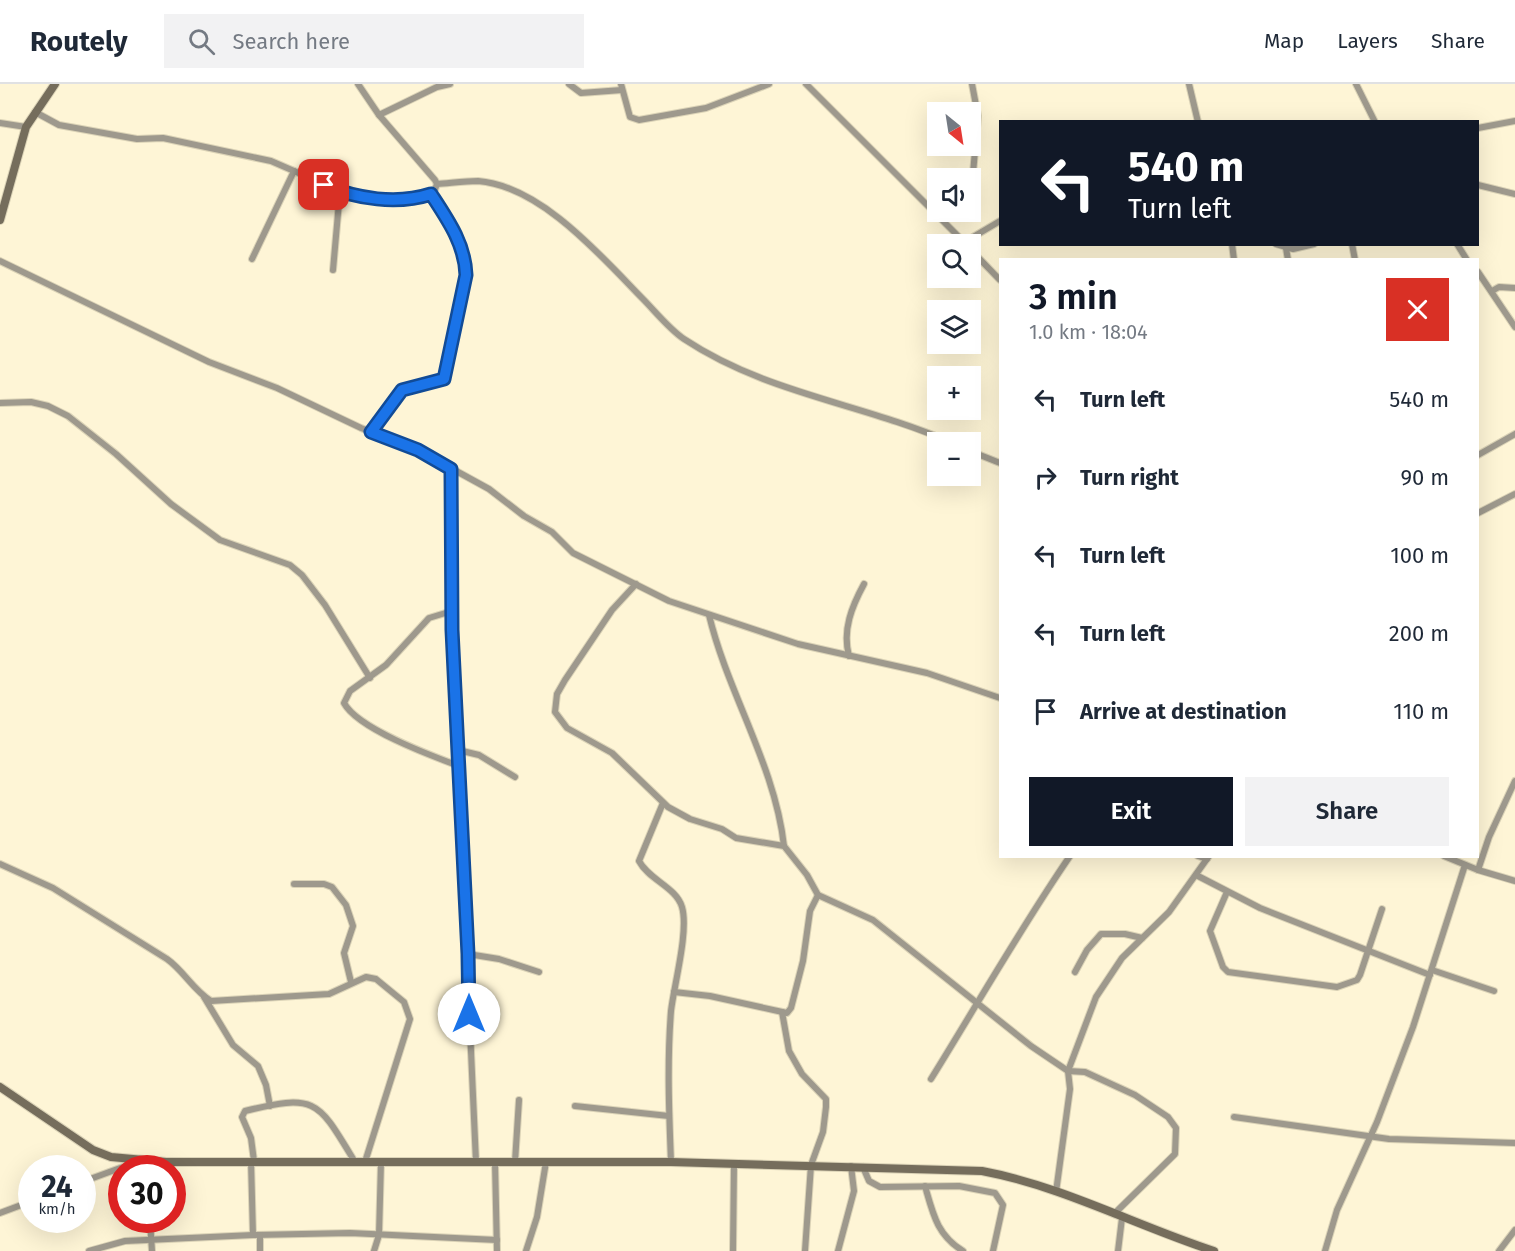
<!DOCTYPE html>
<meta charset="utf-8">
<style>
body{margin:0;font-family:"Fira Sans",sans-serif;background:#f2f2f3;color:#1f2937;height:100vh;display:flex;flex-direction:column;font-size:22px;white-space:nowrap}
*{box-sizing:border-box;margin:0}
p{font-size:20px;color:#747a83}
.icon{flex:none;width:33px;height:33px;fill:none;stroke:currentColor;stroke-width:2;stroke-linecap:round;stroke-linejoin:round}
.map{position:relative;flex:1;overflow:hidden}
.side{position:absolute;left:999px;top:174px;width:480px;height:600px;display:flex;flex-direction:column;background:#fff;border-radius:0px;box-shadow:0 6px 24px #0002}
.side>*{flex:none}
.top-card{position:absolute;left:999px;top:36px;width:480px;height:126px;border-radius:0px;box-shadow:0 6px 24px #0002;background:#111827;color:#fff;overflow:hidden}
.needle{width:39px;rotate:150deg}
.fabs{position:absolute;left:927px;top:18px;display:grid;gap:12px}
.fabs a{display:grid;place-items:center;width:54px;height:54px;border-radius:0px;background:#fff;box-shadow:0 6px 24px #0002;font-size:30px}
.speed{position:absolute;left:18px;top:1071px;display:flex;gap:12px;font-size:30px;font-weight:700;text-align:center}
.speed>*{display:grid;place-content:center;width:78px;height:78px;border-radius:50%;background:#fff;box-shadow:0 6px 24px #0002;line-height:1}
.speed small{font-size:15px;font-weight:400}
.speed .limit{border:9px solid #d22;background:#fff;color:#111}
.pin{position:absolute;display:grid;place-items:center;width:51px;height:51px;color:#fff;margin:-26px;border-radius:12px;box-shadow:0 3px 9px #0006}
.me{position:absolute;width:66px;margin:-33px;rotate:0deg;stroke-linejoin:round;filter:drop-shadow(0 0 4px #0008)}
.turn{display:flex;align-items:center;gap:21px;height:126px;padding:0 30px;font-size:27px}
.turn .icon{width:78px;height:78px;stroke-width:2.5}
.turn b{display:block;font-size:42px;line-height:51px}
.round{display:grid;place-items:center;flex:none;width:63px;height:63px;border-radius:0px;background:#f2f2f3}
.headline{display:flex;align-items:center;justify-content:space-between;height:102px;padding:0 30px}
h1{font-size:36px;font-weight:600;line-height:45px;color:#111827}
.cta{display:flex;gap:12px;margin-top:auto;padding:12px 30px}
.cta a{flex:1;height:69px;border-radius:0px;background:#111827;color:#fff;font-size:24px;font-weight:600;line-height:69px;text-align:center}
.cta a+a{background:#f2f2f3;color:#1f2937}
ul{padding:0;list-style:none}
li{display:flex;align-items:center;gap:18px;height:78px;padding:0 30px}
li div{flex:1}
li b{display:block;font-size:22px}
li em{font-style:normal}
header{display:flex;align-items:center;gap:36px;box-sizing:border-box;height:84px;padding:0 30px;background:#fff;border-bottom:2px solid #e0e1e3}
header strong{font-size:28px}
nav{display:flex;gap:33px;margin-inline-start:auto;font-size:21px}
.search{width:420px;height:54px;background:#f2f2f3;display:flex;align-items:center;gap:15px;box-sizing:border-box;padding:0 21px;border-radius:0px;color:#747a83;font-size:22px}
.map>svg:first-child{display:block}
</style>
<header>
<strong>Routely</strong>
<div class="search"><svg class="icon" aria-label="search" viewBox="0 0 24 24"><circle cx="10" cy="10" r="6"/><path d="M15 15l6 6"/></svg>Search here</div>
<nav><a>Map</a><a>Layers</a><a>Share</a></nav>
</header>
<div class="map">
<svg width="1515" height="1167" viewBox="0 0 1515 1167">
<rect width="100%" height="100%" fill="#fef5d6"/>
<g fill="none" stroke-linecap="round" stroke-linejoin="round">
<defs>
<g id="street">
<path d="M569,0L581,9L622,6"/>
<path d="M621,0L630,33L639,36L706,24L769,0"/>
<path d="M806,0L966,160"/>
<path d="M972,0L978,32L972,101"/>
<path d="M1189,0L1198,38"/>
<path d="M1356,0L1375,38"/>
<path d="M35,28L59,41L137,55L163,54L271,77L340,107L371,115L418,114L434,108L437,100L435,96L379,31L358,0"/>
<path d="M379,31L437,3L450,0"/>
<path d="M0,39L26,43"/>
<path d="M1478,44L1515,37"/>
<path d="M437,100C451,99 465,97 478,97C541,102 601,172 642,214C655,227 669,245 684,255C767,310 861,319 950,358"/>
<path d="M1478,101L1515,110"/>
<path d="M967,160L973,153L1000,137"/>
<path d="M1232,160L1234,176"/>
<path d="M1276,160L1293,165L1314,160"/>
<path d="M1352,160L1355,176"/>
<path d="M1457,160L1467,176"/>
<path d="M1286,164L1288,176"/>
<path d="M970,165L1000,196"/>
<path d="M252,175L294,87"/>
<path d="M0,177L209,278L277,304L361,344L418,366L489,405L524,432L552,448L573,469L669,517L798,560L927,589L1000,614"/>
<path d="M333,186L340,107"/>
<path d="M1478,188L1515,243"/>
<path d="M1492,207L1499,203L1515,204"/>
<path d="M0,319L31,318L48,322L68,332L116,370L171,420L220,456L290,481L302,491L325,521L370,594"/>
<path d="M371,348C378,338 393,311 402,306C422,296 440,307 448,284C453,255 473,187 462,161C455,144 442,126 431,110"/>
<path d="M970,367L1000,379"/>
<path d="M1478,371L1515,350"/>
<path d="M451,385L452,546L476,1078"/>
<path d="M1478,429L1515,410"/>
<path d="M636,500L612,526L565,596L557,610L555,628L567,644L612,669L668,723L690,735L722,745L736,754L784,762L807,791L818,811L873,836L1031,962L1068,987L1085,988L1135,1011L1168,1033L1176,1044L1175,1070L1114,1130"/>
<path d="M452,527L429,534L386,581L350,607L344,619C358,645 432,672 459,682"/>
<path d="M709,531C728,610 775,681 784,762"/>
<path d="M849,572C842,546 852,522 864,500"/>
<path d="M458,666L479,671L515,693"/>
<path d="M663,719L639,777C649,796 676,803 682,823C689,847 674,901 671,927C667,978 669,1028 671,1078"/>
<path d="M1198,772L1207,775"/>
<path d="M1444,772L1478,786L1515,797"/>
<path d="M0,780L53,804L167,875C184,887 193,906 211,917L329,910L366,893L376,895L404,918L410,935L365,1078"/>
<path d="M1478,786L1489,753L1515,697"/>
<path d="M1196,791L1260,824L1430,891"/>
<path d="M294,800H324L332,803L346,821L353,842L344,869L351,898"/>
<path d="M1227,808L1210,847L1223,883L1228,888L1337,903L1357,896L1360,891L1382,825"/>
<path d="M468,870L499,875L539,888"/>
<path d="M1432,886L1494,907"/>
<path d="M1075,888L1087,866L1101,850H1125L1142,854"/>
<path d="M674,908L710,912L787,929L791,924L803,877L810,827L818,811"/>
<path d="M204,913L233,961L258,982L266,1001L270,1022"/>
<path d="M782,928L789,967L802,990L826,1015V1023L823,1048L811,1081L805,1167"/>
<path d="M931,995C977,921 1020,845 1070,772"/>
<path d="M575,1022L669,1032"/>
<path d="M1234,1033L1389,1055L1515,1059"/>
<path d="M251,1077L253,1151"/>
<path d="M254,1077L251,1054L242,1033L245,1027C317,1009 318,1017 355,1078"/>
<path d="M495,1078L497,1167"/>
<path d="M515,1078L519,1016"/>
<path d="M863,1083L869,1097L880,1103L959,1102L995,1109L1003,1121L993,1167"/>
<path d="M82,1098L142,1076L144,1084"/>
<path d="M925,1102C933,1130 937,1151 963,1167"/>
<path d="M1056,1108L1070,1005L1068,987L1096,913L1122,874L1169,828L1209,772"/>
<path d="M0,1129L32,1117"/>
<path d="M150,1136L152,1167"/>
<path d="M89,1167L125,1157L253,1151L350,1149L497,1156"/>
<path d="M260,1167V1151"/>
<path d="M374,1167L379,1151L381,1078"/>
<path d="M526,1167L537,1133L546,1078"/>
<path d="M733,1167L734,1080"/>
<path d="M838,1167L854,1107L851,1082"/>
<path d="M1118,1167L1122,1134"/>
<path d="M1325,1167L1337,1126L1377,1038L1413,943L1465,781"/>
<path d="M1499,1167L1515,1146"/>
</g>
<g id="secondary">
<path d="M0,136L26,43L55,0"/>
<path d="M0,1003L93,1066L111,1073L166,1078H671L982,1087C1062,1102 1137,1142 1214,1167"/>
</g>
</defs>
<use href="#street" stroke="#dbd3b7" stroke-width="8"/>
<use href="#secondary" stroke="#dbd3b7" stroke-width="10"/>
<use href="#street" stroke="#9e998d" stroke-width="6"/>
<use href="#secondary" stroke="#756d5c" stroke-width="8"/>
</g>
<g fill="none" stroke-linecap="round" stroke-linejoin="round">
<defs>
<path id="route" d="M324,101C357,115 397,121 431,110C448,136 465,160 466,191L444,295L402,306L371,348L418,366L451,385L452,546L468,870L469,930"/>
</defs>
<use href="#route" stroke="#114b97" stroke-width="15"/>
<use href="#route" stroke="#1a73e8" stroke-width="10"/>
</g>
</svg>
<div class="fabs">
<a><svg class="needle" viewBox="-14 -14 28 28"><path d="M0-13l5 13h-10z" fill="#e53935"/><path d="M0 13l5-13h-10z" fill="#747a83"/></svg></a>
<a><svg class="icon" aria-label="sound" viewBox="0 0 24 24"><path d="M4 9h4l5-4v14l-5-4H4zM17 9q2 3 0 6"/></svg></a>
<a><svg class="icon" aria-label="search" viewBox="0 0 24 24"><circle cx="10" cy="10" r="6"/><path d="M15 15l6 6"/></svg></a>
<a><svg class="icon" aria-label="layers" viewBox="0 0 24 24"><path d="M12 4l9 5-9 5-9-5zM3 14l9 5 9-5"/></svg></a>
<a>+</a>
<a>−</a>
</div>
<div class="speed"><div>24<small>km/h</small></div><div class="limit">30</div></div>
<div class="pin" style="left:324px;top:101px;background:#d93025"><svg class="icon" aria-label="arrive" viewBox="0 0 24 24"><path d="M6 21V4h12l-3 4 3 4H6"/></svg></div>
<svg class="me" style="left:469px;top:930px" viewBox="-20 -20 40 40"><circle r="19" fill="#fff"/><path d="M0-13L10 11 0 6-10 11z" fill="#1a73e8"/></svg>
<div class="top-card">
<div class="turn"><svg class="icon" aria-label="left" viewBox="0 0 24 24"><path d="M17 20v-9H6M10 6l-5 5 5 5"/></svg><div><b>540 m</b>Turn left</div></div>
</div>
<section class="side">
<div class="headline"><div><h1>3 min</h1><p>1.0 km · 18:04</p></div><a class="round" style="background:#d93025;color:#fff"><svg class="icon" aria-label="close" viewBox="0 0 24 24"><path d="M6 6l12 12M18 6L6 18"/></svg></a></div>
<ul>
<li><svg class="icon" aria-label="left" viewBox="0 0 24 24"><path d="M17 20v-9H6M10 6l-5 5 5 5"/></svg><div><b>Turn left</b></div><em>540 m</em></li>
<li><svg class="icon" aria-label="right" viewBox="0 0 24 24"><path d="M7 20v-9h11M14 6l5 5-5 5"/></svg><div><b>Turn right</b></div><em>90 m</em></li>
<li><svg class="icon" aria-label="left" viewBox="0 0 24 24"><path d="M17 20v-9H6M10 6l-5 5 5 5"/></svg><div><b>Turn left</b></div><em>100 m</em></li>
<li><svg class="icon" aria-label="left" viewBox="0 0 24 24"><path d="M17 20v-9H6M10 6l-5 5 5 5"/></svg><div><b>Turn left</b></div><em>200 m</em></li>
<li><svg class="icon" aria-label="arrive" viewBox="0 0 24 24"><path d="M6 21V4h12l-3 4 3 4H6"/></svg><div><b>Arrive at destination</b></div><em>110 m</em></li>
</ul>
<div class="cta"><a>Exit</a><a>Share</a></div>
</section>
</div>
